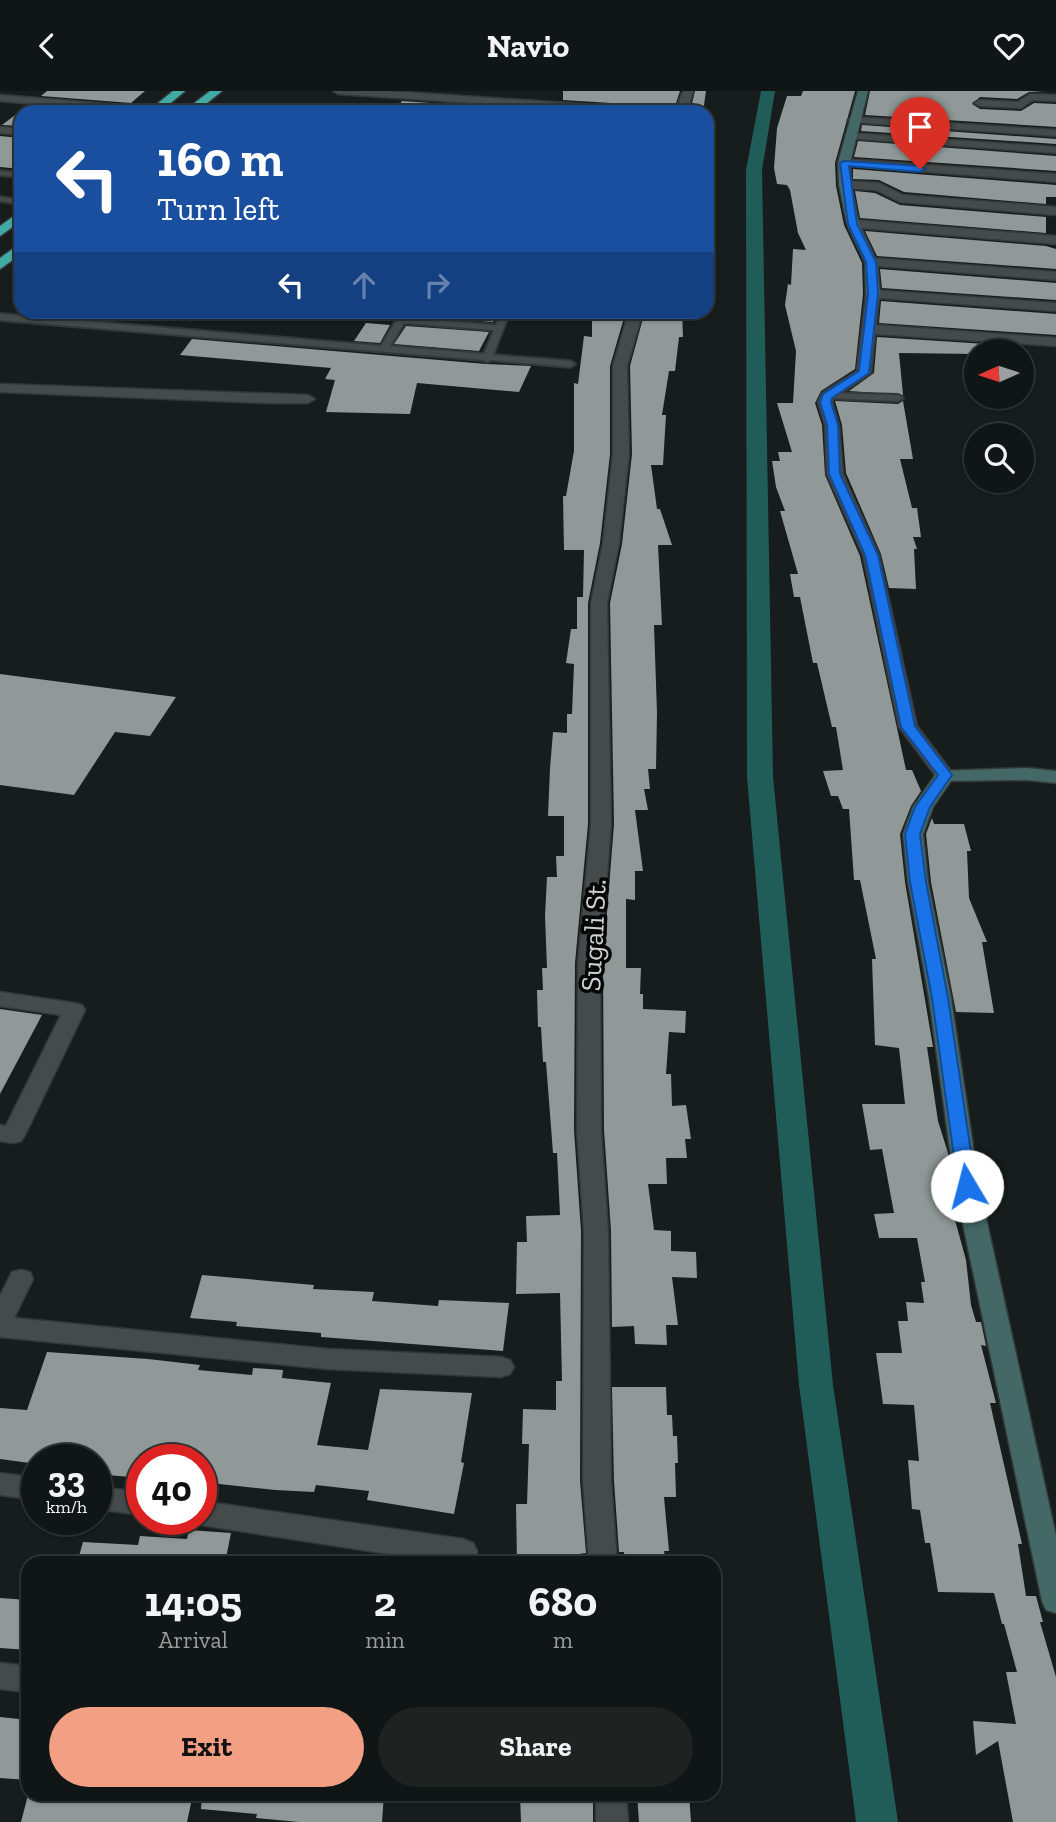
<!DOCTYPE html>
<style>
body{margin:0;font-family:"Zilla Slab",serif;background:#1e2322;color:#f1f3f6;height:100vh;display:flex;flex-direction:column;font-size:26px;white-space:nowrap}
*{box-sizing:border-box;margin:0}
p{font-size:23px;color:#9c9fa0}
.icon{flex:none;width:38px;height:38px;fill:none;stroke:currentColor;stroke-width:2;stroke-linecap:round;stroke-linejoin:round}
.map{position:relative;flex:1;overflow:hidden}
.panel{position:absolute;left:21px;top:1465px;width:700px;height:245px;display:flex;flex-direction:column;background:#101615;border-radius:21px;box-shadow:0 2px 5px #0004,0 0 0 2px #303534}
.panel>*{flex:none}
.top-card{position:absolute;left:14px;top:14px;width:700px;height:214px;border-radius:21px;box-shadow:0 2px 5px #0004,0 0 0 2px #303534;background:#1a4fa0;color:#fff;overflow:hidden}
.needle{width:46px;rotate:267deg}
.controls{position:absolute;left:964px;top:248px;display:grid;gap:14px}
.controls a{display:grid;place-items:center;width:70px;height:70px;border-radius:50%;background:#101615;box-shadow:0 2px 5px #0004,0 0 0 2px #303534;font-size:35px}
.speed{position:absolute;left:21px;top:1353px;display:flex;gap:14px;font-size:35px;font-weight:700;text-align:center}
.speed>*{display:grid;place-content:center;width:91px;height:91px;border-radius:50%;background:#101615;box-shadow:0 2px 5px #0004,0 0 0 2px #303534;line-height:1}
.speed small{font-size:18px;font-weight:400}
.speed .limit{border:10px solid #d22;background:#fff;color:#111}
.pin{position:absolute;display:grid;place-items:center;width:60px;height:60px;color:#fff;margin:-72px -30px;border-radius:50% 50% 50% 0;rotate:-45deg;box-shadow:0 0 7px #0007}
.pin .icon{rotate:45deg}
.me{position:absolute;width:77px;margin:-38px;rotate:352deg;stroke-linejoin:round;filter:drop-shadow(0 0 5px #0008)}
.turn{display:flex;align-items:center;gap:24px;height:147px;padding:0 28px;font-size:32px}
.turn .icon{width:91px;height:91px;stroke-width:2.5}
.turn b{display:block;font-size:49px;line-height:60px}
.lanes{display:flex;align-items:center;height:66px;padding:0 28px;background:#0003;justify-content:center;gap:35px;direction:ltr}
.lanes .off{opacity:.35}
.eta{display:flex;justify-content:space-evenly;align-items:center;height:119px;text-align:center}
.eta b{font-size:42px;font-weight:800;line-height:49px}
.cta{display:flex;gap:14px;margin-top:auto;padding:14px 28px}
.cta a{flex:1;height:80px;border-radius:42px;background:#f39f83;color:#111;font-size:28px;font-weight:800;line-height:80px;text-align:center}
.cta a+a{background:#1e2322;color:#f1f3f6}
header{display:flex;justify-content:space-between;align-items:center;height:91px;padding:0 28px;background:#101615;font-size:32px;font-weight:800}
.map>svg:first-child{display:block}
</style>
<header><svg class="icon" aria-label="back" viewBox="0 0 24 24"><path d="M15 5l-7 7 7 7"/></svg>Navio<svg class="icon" aria-label="heart" viewBox="0 0 24 24"><path d="M12 20l-8-8c-3-5 5-10 8-4 3-6 11-1 8 4z"/></svg></header>
<div class="map">
<svg width="1056" height="1731" viewBox="0 0 1056 1731">
<rect width="100%" height="100%" fill="#161d1c"/>
<g fill="none" stroke-linecap="round" stroke-linejoin="round">
<path fill="#205c58" fill-rule="evenodd" d="M761,0H775L762,79L773,686L833,1294L898,1731H856L799,1294L747,686L746,79Z"/>
</g>
<g fill="#909898">
<path d="M47,0H145L131,12L41,5Z"/>
<path d="M563,0H680L673,21H616L620,17L611,12L563,9Z"/>
<path d="M695,0H706L703,21H690Z"/>
<path d="M803,0H855L835,72L836,95L844,134L862,172L863,203L855,278L821,300L815,312L822,334L825,384L860,465L906,679H912L921,700L911,715L900,743L905,791L933,956H927L938,1030L948,1062L952,1089H944L966,1169L971,1214L976,1231H981L986,1255L981,1254L996,1312H990L1022,1453H1018L1026,1505H1036L1043,1531H1040L1056,1586V1731H1013L998,1650L976,1664L973,1630L1016,1633L1006,1581H1017L1004,1533H1002L994,1502L938,1501L930,1452H925L920,1419L912,1418L908,1369L919,1370L914,1314L883,1313L876,1262H902L898,1230H908L906,1211L924,1212L921,1191H925L917,1147H879L874,1123L894,1122L882,1058L870,1059L862,1013H905L899,957L875,954L872,868H876L860,789H854L849,718H843L838,705H831L823,680L843,679L836,636H832L817,572H813L800,506H794L790,483H798L780,420H785L776,396L772,370H780L778,361H792L777,312H793L796,260L785,214L788,193L791,194L793,158L806,159L798,142L790,99L787,94L777,93L774,77L777,37L787,5H801Z"/>
<path d="M870,0H1045L1029,1L1017,8L980,6L972,13L980,18L1021,20L1034,12L1056,13V36L865,24Z"/>
<path d="M402,10L474,15L470,21H394Z"/>
<path d="M27,15L97,21H21V35L2,34Z"/>
<path d="M862,34L1056,48V53L861,40Z"/>
<path d="M0,45L21,47V78L0,76Z"/>
<path d="M858,50L1056,65V80L854,66Z"/>
<path d="M853,78L1056,94V106H1046V113L904,101L879,89L853,88Z"/>
<path d="M855,100L875,102L900,114L1046,126V142L860,127Z"/>
<path d="M865,140L1046,155L1056,158V178L877,165Z"/>
<path d="M880,178L1056,192V209L882,197Z"/>
<path d="M881,210L1056,223V244L879,232Z"/>
<path d="M416,220H498L493,231L414,225Z"/>
<path d="M592,220H626L610,275V363L600,452L588,512V733L575,872L574,1039L581,1140L580,1390L586,1462L579,1463L580,1472H517L516,1413H527L529,1353H522L523,1318L556,1319V1290H562L560,1202L516,1203L517,1151H527L526,1125L560,1124L557,1062H553L546,971H543L541,936H538L537,899H543L542,877H547L545,825L547,786H557L556,765H564V725H548L550,677L553,641L567,642V623H572L574,573L566,572L571,538H577V506H583L584,459H564L563,405H566L574,360V292L578,293L584,245L592,246Z"/>
<path d="M645,220H682L683,246H679L675,280H669L662,324H666L663,374H651L657,418H660L672,454H658L662,534H654L657,622L656,678H648L650,698H644L648,719H635L643,780H635V809L626,808V877H641L640,903H643V918L686,920L685,942L669,941L666,983H671L672,1015L686,1014L691,1048H685L687,1067H666L667,1093H648L654,1139L671,1140V1160L696,1161L697,1187L672,1186L678,1234H666L667,1254L635,1253L634,1235L612,1236L611,1140L604,1039L603,872L614,733L610,512L622,453L632,363L630,275Z"/>
<path d="M366,232L390,234L380,252L354,250Z"/>
<path d="M406,235L489,241L479,260L394,253Z"/>
<path d="M877,246L986,253L988,261H976V263L899,262L903,304L849,300L874,282Z"/>
<path d="M192,248L486,273L531,275L519,301L417,292L410,323L326,321L335,289L325,288L331,277L180,264Z"/>
<path d="M835,310L898,313L903,310L913,368H900L912,417H917L921,446H913L917,458H914L916,498L889,497L881,463L846,382L842,334Z"/>
<path d="M0,583L176,606L150,645L115,641L74,704L0,694Z"/>
<path d="M932,727L934,733H964L971,760H967L969,807L987,851H982L994,922L956,921L931,791L926,743Z"/>
<path d="M0,918L42,924L0,1003Z"/>
<path d="M202,1184L314,1194L313,1198L374,1201L372,1210L438,1215L439,1209L509,1212L503,1260L321,1246V1242L236,1235L237,1231L190,1227Z"/>
<path d="M47,1261L148,1268L200,1274L198,1279L252,1284L253,1277L283,1279L282,1287L331,1292L317,1354L368,1359L380,1298L472,1302L461,1371L464,1372L454,1423L367,1409L369,1400L316,1394L314,1401L275,1399L201,1391V1368H142V1387L96,1383V1368H37V1373L0,1368V1317L27,1319Z"/>
<path d="M612,1296H666L667,1324H672L673,1345H677L678,1372H675L676,1406H664L669,1460H664L666,1472H625L624,1461H619L614,1390Z"/>
<path d="M189,1439L231,1442L225,1472H77L83,1451L138,1454L140,1445L187,1448Z"/>
<path d="M0,1507L28,1509V1559L0,1557Z"/>
<path d="M0,1626L28,1629V1689L0,1687Z"/>
<path d="M126,1703H193L187,1731H21L28,1704L124,1710Z"/>
<path d="M202,1703H384L382,1731H299L256,1727L257,1723L201,1718Z"/>
<path d="M637,1703H689L691,1731H639Z"/>
<path d="M520,1704L593,1705V1731H521Z"/>
</g>
<g fill="none" stroke-linecap="round" stroke-linejoin="round">
<defs>
<g id="lane">
<path d="M0,80L21,82V86L0,84Z"/>
<path d="M0,106L21,109V113L0,110Z"/>
<path d="M402,220H410L407,227L496,234L501,220H510L493,264L570,270L575,273L570,276L491,269L487,271L483,269L0,229V223L381,255ZM404,232L494,239L484,263L390,255Z"/>
<path d="M827,302L898,304L903,307L898,310L824,307L822,305Z"/>
</g>
<g id="street">
<path d="M333,0H388L611,15L617,18L606,21L338,3Z"/>
<path d="M683,0H693L687,21H675Z"/>
<path d="M1030,3L1056,4V10L1033,9L1021,17L980,15L974,12L980,9L1018,11Z"/>
<path d="M0,4L155,17L161,20L127,21L0,10Z"/>
<path d="M854,26L1056,39V45L850,31L848,29Z"/>
<path d="M0,36L21,38V44L0,42Z"/>
<path d="M850,42L1056,56V62L846,47V43Z"/>
<path d="M844,68L1056,83V91L840,74V70Z"/>
<path d="M845,90L879,92L903,104L1056,116V124L900,111L876,99L841,97L839,94Z"/>
<path d="M853,129L1056,145V153L849,136V130Z"/>
<path d="M871,167L1056,181V189L866,174L865,171Z"/>
<path d="M873,199L1056,212V220L879,207L876,234L1056,247V255L875,243L871,282L834,307L832,311L839,334L843,383L879,464L917,635L954,684L945,690L938,688L899,636L863,464L827,383L825,334L818,311L822,302L857,280L866,203Z"/>
<path d="M629,220H643L627,275L629,363L619,452L607,512L611,733L600,872L601,1039L608,1140L611,1390L617,1472H589L583,1390L584,1140L577,1039L578,872L591,733V512L603,452L613,363V275Z"/>
<path d="M0,293L308,304L315,308L308,312H269L0,301Z"/>
<path d="M0,901L74,912L82,914L85,919L25,1044L21,1050L13,1052L0,1050V1034L6,1035L61,924L0,915Z"/>
<path d="M21,1179L30,1181L33,1188L14,1227L328,1258L501,1266L510,1269L514,1276L510,1283L501,1286L328,1278L0,1246V1205L12,1181Z"/>
<path d="M0,1382L37,1387V1409L0,1404Z"/>
<path d="M96,1396L142,1401V1424L96,1418Z"/>
<path d="M201,1410L463,1448L473,1452L477,1460L476,1472H448L201,1434L190,1428H201Z"/>
<path d="M0,1572L28,1575V1601L0,1598Z"/>
<path d="M596,1703H626L628,1731H596Z"/>
</g>
<g id="secondary">
<path d="M858,0H868L850,72L851,94L859,133L877,171L880,203L873,207L866,203L865,171L847,133L839,94L838,72Z"/>
<path d="M1027,677L1056,680V692L1027,689L951,690L933,716L923,743L928,791L951,907L979,1095L1056,1445V1522L1046,1519L1042,1510L955,1095L929,907L908,791L903,743L913,716L938,680Z"/>
</g>
<g id="highway">
<path d="M173,0H185L160,21H147Z"/>
<path d="M210,0H222L196,21H183Z"/>
<path d="M21,120V130L0,145V135Z"/>
<path d="M21,152V163L0,178V167Z"/>
</g>
</defs>
<use href="#lane" stroke="#343838" stroke-width="4"/>
<use href="#street" stroke="#343838" stroke-width="3"/>
<use href="#secondary" stroke="#343838" stroke-width="3"/>
<use href="#highway" stroke="#343838" stroke-width="3"/>
<use href="#lane" fill="#444b4a" fill-rule="evenodd"/>
<use href="#street" fill="#444b4a" fill-rule="evenodd"/>
<use href="#secondary" fill="#436865" fill-rule="evenodd"/>
<use href="#highway" fill="#42aaa4" fill-rule="evenodd"/>
</g>
<path fill="#1a73e8" stroke="#114b97" stroke-width="2" d="M844,70L920,75L925,78L920,81L849,75L857,133L876,171L878,203L869,282L832,307L831,311L838,334L840,383L878,464L915,635L952,684L930,716L920,743L926,791L948,907L976,1095L974,1100H961L958,1095L932,907L910,791L905,743L915,716L938,684L901,636L865,464L829,383L827,334L820,311L823,303L859,280L868,203L866,171L848,133L840,72Z"/>
<g text-anchor="middle" stroke-width="7" stroke-linejoin="round" paint-order="stroke">
<g font-size="28" fill="#ced2d2" stroke="#050706">
<text transform="translate(593 844) rotate(-87)" y="10">Sugali St.</text>
</g>
</g>
</svg>
<div class="controls">
<a><svg class="needle" viewBox="-14 -14 28 28"><path d="M0-13l5 13h-10z" fill="#e53935"/><path d="M0 13l5-13h-10z" fill="#9c9fa0"/></svg></a>
<a><svg class="icon" aria-label="search" viewBox="0 0 24 24"><circle cx="10" cy="10" r="6"/><path d="M15 15l6 6"/></svg></a>
</div>
<div class="speed"><div>33<small>km/h</small></div><div class="limit">40</div></div>
<div class="pin" style="left:920px;top:78px;background:#d93025"><svg class="icon" aria-label="arrive" viewBox="0 0 24 24"><path d="M6 21V4h12l-3 4 3 4H6"/></svg></div>
<svg class="me" style="left:967px;top:1095px" viewBox="-20 -20 40 40"><circle r="19" fill="#fff"/><path d="M0-13L10 11 0 6-10 11z" fill="#1a73e8"/></svg>
<div class="top-card">
<div class="turn"><svg class="icon" aria-label="left" viewBox="0 0 24 24"><path d="M17 20v-9H6M10 6l-5 5 5 5"/></svg><div><b>160 m</b>Turn left</div></div>
<div class="lanes"><svg class="icon" aria-label="left" viewBox="0 0 24 24"><path d="M17 20v-9H6M10 6l-5 5 5 5"/></svg><svg class="icon off" aria-label="ahead" viewBox="0 0 24 24"><path d="M12 20V5M6 11l6-6 6 6"/></svg><svg class="icon off" aria-label="right" viewBox="0 0 24 24"><path d="M7 20v-9h11M14 6l5 5-5 5"/></svg></div>
</div>
<section class="panel">
<div class="eta">
<div><b>14:05</b><p>Arrival</p></div>
<div><b>2</b><p>min</p></div>
<div><b>680</b><p>m</p></div>
</div>
<div class="cta"><a>Exit</a><a>Share</a></div>
</section>
</div>
